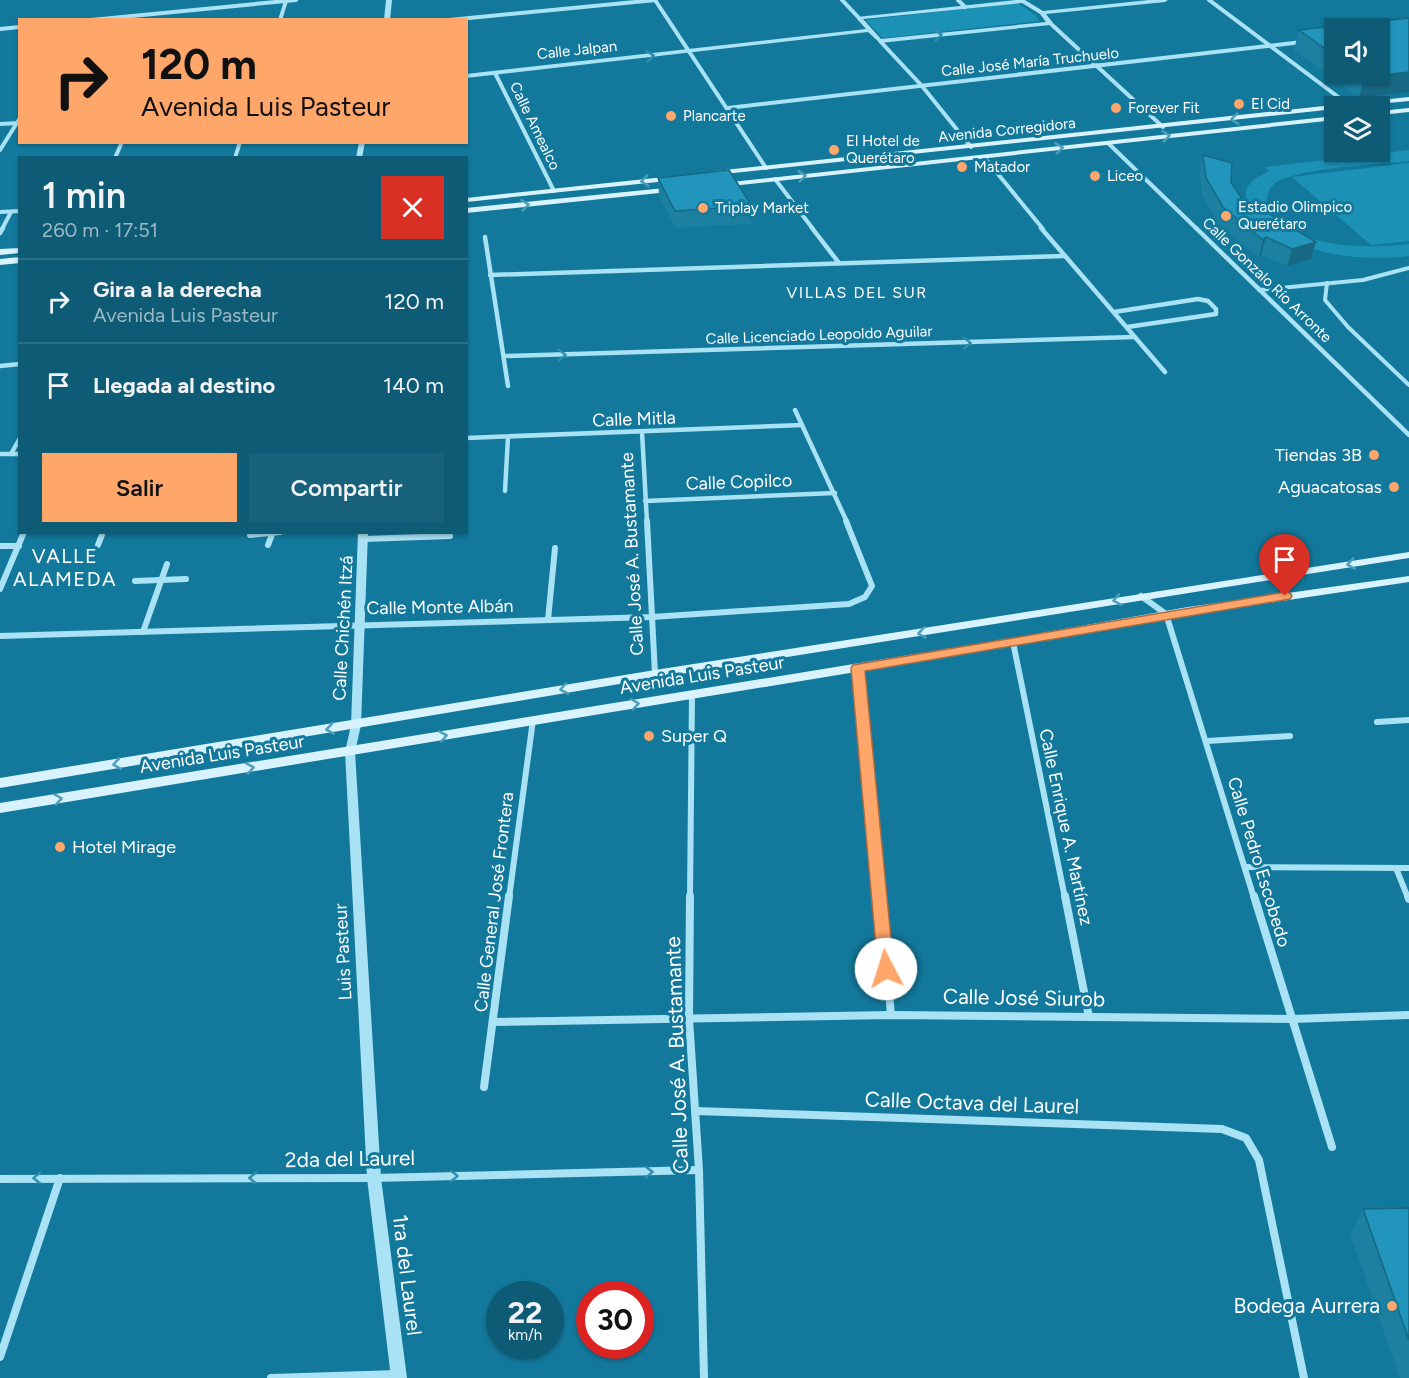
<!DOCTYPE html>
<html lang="es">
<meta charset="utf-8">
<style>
body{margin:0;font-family:Figtree,sans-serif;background:#17617a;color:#f1f3f6;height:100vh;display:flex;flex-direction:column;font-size:22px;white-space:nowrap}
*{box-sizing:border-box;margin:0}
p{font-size:20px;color:#9bb9c5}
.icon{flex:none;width:33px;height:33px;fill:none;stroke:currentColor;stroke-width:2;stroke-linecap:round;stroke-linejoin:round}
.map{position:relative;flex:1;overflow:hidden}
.side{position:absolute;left:18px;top:156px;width:450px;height:378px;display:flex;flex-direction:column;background:#0e5b75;border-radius:0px;box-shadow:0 2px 4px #0004}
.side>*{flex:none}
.banner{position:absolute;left:18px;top:18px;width:450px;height:126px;border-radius:0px;box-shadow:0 2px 4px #0004;background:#ffa66b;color:#111;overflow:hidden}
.tools{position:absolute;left:1324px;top:18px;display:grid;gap:12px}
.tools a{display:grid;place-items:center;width:66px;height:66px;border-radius:0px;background:#0e5b75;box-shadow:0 2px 4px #0004;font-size:30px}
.speed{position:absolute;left:486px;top:1281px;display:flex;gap:12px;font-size:30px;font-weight:700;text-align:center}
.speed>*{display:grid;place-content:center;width:78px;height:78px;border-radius:50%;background:#0e5b75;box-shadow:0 2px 4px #0004;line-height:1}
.speed small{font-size:15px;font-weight:400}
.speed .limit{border:9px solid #d22;background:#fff;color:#111}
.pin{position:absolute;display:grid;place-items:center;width:51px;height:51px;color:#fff;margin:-62px -26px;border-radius:50% 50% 50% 0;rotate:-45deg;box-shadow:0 0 6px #0007}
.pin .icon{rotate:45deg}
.me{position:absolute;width:66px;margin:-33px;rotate:355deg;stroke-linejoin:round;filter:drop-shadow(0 0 4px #0008)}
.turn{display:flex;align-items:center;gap:21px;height:126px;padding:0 24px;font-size:27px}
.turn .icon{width:78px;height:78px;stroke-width:2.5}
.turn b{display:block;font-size:42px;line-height:51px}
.round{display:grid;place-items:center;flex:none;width:63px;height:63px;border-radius:0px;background:#17617a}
.summary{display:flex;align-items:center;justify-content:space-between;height:102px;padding:0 24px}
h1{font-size:36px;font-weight:600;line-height:45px}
.cta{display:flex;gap:12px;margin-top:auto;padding:12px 24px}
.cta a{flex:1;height:69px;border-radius:0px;background:#ffa66b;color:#111;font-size:24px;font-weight:600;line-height:69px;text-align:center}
.cta a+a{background:#17617a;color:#f1f3f6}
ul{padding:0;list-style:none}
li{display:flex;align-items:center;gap:18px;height:84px;padding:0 24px;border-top:2px solid #2e7087}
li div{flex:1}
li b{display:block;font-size:22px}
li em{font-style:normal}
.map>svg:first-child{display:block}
</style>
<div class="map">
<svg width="1409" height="1378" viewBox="0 0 1409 1378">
<rect width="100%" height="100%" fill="#13799c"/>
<g fill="#1b91b6">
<path d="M1018,3L1035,15L1039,21L883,38L865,20Z"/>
<path d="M1409,150V161C1380,164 1294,168 1274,184C1267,190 1265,201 1269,209C1291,249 1370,249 1409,244V256C1378,260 1328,258 1299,243C1280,234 1263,218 1246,206C1244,184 1250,181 1269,171L1265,167Z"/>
<path d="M1409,163V241L1371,245L1292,177Z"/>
</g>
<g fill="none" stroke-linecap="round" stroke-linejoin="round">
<g stroke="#a8e2f4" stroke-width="4">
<path d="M1327,283L1325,300L1348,327L1409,385"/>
<path d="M1259,290L1363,280L1409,268"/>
</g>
<g stroke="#a8e2f4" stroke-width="4">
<path d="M655,0L766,168"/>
<path d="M842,0L859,18"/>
<path d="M958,0L965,7"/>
<path d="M1209,0L1349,105"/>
<path d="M91,20L296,0"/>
<path d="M280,20L286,1"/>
<path d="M449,20L656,0"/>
<path d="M1050,23L1163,127"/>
<path d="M0,29L20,27"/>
<path d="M880,41L922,86L971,147"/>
<path d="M495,73L554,191"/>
<path d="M728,108L1302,42"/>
<path d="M1108,143L1197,229"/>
<path d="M0,150L20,118"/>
<path d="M984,157L1043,229"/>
<path d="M115,158L122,142"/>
<path d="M235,158L240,142"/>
<path d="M775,179L813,229"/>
<path d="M0,212L20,211"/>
<path d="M2,229L11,212"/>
</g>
<g stroke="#a8e2f4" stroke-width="4.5">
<path d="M812,228L839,263"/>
<path d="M1041,228L1165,372"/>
<path d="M1196,228L1409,435"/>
<path d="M0,233L3,228"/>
<path d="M485,237L508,386"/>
<path d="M490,275L1064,256"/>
<path d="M1114,312L1198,299L1208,301L1216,309V314L1127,327"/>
<path d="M504,356L1134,337"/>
<path d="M0,366L20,364"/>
<path d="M795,410L847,522"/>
<path d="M642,432L647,522"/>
<path d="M466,438L802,425"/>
<path d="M0,454H20"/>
<path d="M11,454L20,438"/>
<path d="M505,491L508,437"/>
<path d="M645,501L835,493"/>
</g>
<g stroke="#a8e2f4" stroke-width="6">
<path d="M647,521L655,674"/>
<path d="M250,535L280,532"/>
<path d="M364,539L450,536"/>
<path d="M98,545L103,532"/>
<path d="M268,545L273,532"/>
<path d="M0,546H19"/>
<path d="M135,581L186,579"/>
<path d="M0,589L24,532"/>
<path d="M1141,596L1166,614L1254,898"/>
<path d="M548,620L555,548"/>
<path d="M143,632L167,564"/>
<path d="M0,636L652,617L849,604L865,597L872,586L846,521"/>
<path d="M1013,642L1065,898"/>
<path d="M858,668L880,898"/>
<path d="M1377,722L1409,720"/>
<path d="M1207,741L1290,736"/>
<path d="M1245,867L1409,868"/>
<path d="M1396,868L1408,898"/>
<path d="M509,898L533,720"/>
<path d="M690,898L692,695"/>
</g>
<g stroke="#a8e2f4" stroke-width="8">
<path d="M690,896L689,1019L699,1170L704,1378"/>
<path d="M880,896L891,1015"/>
<path d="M1065,896L1089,1017"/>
<path d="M1254,896L1332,1147"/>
<path d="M1408,896L1409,899"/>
<path d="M494,1022L891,1015L1292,1019L1409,1015"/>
<path d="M484,1087L509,896"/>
<path d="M695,1111L1222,1129L1246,1138L1259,1160L1304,1378"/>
<path d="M0,1179L374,1178L699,1170"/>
<path d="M0,1357L60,1178"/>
<path d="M271,1378L398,1374"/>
</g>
<g fill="#a8e2f4" fill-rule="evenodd">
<path d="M386,0H392L390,20H384Z"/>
<path d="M1016,0H1025L1043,11L1149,0H1168L1165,2L1046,14L1053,23L1050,25L880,43L868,32L466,78V74L866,29L857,19V17ZM1022,3L1040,14L1046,22L881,39L863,19Z"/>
<path d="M20,121V125L0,126V122Z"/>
<path d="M359,142H365L362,158H356Z"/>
<path d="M358,532H368L361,725L355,752L381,1178L407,1378H391L367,1178L345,752L351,725Z"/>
</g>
<g fill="#d8f3fd" fill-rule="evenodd">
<path d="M1409,97V101L1358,106H1335V109L715,175L711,173L715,171Z"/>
<path d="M1409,108V112L1380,115V111Z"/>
<path d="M1335,116V120L722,187L718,185L722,183Z"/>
<path d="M674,176L678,178L677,180L466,202V198Z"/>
<path d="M675,187H678V191L466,213V208Z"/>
<path d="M20,248V253L0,255V249Z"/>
<path d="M20,257V263L0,265V259Z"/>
<path d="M1409,552V558L655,678L0,788V778L655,670Z"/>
<path d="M1409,576V582L1188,615L1013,646L0,813V803L1013,638L1188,607Z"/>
</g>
</g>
<g fill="#1c80a1" fill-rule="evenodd">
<path d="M1409,18V92L1359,98L1294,50L1299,30ZM1335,28L1380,74H1335Z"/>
<path d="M1203,155L1231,182L1246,205L1316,242L1311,259L1287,266L1261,255L1259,257L1219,224L1202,194L1200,172Z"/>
<path d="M658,178L752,206L751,224L675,228L659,195Z"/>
<path d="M1409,1208V1378H1400L1350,1234L1363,1209Z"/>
</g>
<g fill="#176883">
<path d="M1409,72V92L1359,98L1364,77Z"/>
<path d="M1266,237L1261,255L1259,257L1263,240Z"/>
<path d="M1316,242L1311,259L1287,266L1292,249Z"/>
</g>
<g fill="#2195bb" stroke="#176883" stroke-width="1.5">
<path d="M1409,18V72L1364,77L1359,74H1380V28H1335V56L1299,30Z"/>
<path d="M1203,155L1232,163L1231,182L1246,205L1253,204L1316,242L1292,249L1266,237L1263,240L1223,207L1206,178Z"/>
<path d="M729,170L752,206L675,211L658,178Z"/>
<path d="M1409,1208V1340L1363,1209Z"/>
</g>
<defs><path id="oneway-chevron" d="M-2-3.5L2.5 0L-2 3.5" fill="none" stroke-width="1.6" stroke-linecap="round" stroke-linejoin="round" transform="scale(1.5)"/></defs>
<g stroke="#318eae">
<use href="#oneway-chevron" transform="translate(938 35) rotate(-6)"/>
<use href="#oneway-chevron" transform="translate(650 56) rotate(-6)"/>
<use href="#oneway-chevron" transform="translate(967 343) rotate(-2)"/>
<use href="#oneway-chevron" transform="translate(562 355) rotate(-2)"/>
<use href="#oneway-chevron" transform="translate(649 1172) rotate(-1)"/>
<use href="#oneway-chevron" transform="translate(454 1176) rotate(-1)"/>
<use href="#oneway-chevron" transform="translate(37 1178) rotate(179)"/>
<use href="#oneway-chevron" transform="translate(253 1178) rotate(180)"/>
</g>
<g stroke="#4e9eb9">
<use href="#oneway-chevron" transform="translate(1235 119) rotate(174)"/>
<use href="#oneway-chevron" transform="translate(1166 136) rotate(-6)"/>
<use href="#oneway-chevron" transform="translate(1059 148) rotate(-7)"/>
<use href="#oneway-chevron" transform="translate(802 176) rotate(-6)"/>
<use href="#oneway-chevron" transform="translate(645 181) rotate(174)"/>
<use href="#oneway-chevron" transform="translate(525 205) rotate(-6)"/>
<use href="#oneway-chevron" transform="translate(1351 564) rotate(171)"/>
<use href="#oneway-chevron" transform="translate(1117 600) rotate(170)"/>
<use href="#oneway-chevron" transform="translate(922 633) rotate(171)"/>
<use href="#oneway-chevron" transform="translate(564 689) rotate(170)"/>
<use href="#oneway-chevron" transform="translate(635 704) rotate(-9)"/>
<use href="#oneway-chevron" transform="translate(330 729) rotate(171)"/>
<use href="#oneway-chevron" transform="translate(443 736) rotate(-10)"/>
<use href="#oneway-chevron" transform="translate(117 764) rotate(171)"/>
<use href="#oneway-chevron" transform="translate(250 768) rotate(-9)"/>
<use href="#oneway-chevron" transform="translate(58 799) rotate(-9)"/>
</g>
<path fill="#ffa66b" stroke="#a66c46" stroke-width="1.5" d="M1285,592L1290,593L1292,596L1290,599L865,671L894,969L892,973L886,975L881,973L878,969L851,668L853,665Z"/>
<g fill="#ffa66b" stroke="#13799c" stroke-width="2">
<circle cx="1239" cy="104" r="6"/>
<circle cx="1116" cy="108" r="6"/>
<circle cx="671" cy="116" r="6"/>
<circle cx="834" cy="150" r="6"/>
<circle cx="962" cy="167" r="6"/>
<circle cx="1095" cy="176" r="6"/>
<circle cx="703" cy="208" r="6"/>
<circle cx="1226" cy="216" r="6"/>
<circle cx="1374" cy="455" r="6"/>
<circle cx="1394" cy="487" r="6"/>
<circle cx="649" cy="736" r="6"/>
<circle cx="60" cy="847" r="6"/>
<circle cx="1392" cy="1306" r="6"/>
</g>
<g text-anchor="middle" stroke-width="6" stroke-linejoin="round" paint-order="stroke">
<g font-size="15" fill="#fff" stroke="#13799c">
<text transform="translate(577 50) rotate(-6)" y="5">Calle Jalpan</text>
<text transform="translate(1030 62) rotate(-6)" y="5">Calle José María Truchuelo</text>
<text transform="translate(535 126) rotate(64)" y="5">Calle Amealco</text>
<text transform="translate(1007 130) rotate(-6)" y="5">Avenida Corregidora</text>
<text transform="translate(1267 280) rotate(44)" y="5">Calle Gonzalo Río Arronte</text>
<text transform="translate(819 335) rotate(-2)" y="5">Calle Licenciado Leopoldo Aguilar</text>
</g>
<g font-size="15" fill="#fff" stroke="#13799c" text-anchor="start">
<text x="1251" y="109">El Cid</text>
<text x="1128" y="113">Forever Fit</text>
<text x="683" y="121">Plancarte</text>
<text x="846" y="146">El Hotel de<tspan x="846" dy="17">Querétaro</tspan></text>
<text x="974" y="172">Matador</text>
<text x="1107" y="181">Liceo</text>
<text x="1238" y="212">Estadio Olimpico<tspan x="1238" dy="17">Querétaro</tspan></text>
<text x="715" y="213">Triplay Market</text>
</g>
<g font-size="16" letter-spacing="1.5" fill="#fff" stroke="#13799c">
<text x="857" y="298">VILLAS DEL SUR</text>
</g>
<g font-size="18" fill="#fff" stroke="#13799c">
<text transform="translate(634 419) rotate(-2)" y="6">Calle Mitla</text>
<text transform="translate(739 482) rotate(-2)" y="6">Calle Copilco</text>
<text transform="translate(632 554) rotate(-93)" y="6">Calle José A. Bustamante</text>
<text transform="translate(440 607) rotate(-1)" y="6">Calle Monte Albán</text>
<text transform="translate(343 628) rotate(-87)" y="6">Calle Chichén Itzá</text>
<text transform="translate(702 675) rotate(-9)" y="6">Avenida Luis Pasteur</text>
<text transform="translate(222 754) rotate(-9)" y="6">Avenida Luis Pasteur</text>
<text transform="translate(1066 827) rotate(78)" y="6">Calle Enrique A. Martínez</text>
<text transform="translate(1259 862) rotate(73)" y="6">Calle Pedro Escobedo</text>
<text transform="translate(494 902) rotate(-83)" y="6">Calle General José Frontera</text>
<text transform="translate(343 952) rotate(-93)" y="6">Luis Pasteur</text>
</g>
<g font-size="18" fill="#fff" stroke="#13799c" text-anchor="end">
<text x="1362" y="461">Tiendas 3B</text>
<text x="1382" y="493">Aguacatosas</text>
<text x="661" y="742" text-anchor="start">Super Q</text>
<text x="72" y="853" text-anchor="start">Hotel Mirage</text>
</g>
<g font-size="20" letter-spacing="1.5" fill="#fff" stroke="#13799c">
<text x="65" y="563">VALLE<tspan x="65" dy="23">ALAMEDA</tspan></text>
</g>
<g font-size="21" fill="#fff" stroke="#13799c">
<text transform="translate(1024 998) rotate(1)" y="7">Calle José Siurob</text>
<text transform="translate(677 1055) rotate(-92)" y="7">Calle José A. Bustamante</text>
<text transform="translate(972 1103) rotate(2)" y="7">Calle Octava del Laurel</text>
<text transform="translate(350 1159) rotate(-1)" y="7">2da del Laurel</text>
<text transform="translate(407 1275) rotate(83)" y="7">1ra del Laurel</text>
</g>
<g font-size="21" fill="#fff" stroke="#13799c" text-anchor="end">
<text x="1380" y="1313">Bodega Aurrera</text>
</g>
</g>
</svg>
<div class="tools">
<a><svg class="icon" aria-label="sound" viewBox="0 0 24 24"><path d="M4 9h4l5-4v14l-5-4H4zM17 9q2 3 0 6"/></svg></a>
<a><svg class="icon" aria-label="layers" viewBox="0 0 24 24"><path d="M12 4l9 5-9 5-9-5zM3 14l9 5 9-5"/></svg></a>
</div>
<div class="speed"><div>22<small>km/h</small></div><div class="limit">30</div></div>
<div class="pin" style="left:1285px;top:596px;background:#d93025"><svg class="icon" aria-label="arrive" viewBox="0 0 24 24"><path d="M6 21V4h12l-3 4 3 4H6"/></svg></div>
<svg class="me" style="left:886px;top:969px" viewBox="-20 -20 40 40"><circle r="19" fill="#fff"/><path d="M0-13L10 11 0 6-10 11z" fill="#ffa66b"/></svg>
<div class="banner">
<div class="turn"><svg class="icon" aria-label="right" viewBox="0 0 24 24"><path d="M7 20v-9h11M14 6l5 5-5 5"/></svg><div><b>120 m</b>Avenida Luis Pasteur</div></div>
</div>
<section class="side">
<div class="summary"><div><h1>1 min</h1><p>260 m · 17:51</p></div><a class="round" style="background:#d93025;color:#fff"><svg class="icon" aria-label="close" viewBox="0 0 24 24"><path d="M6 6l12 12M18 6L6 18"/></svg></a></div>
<ul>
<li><svg class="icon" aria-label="right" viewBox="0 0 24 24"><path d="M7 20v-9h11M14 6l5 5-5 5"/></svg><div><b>Gira a la derecha</b><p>Avenida Luis Pasteur</p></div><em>120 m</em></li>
<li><svg class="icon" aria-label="arrive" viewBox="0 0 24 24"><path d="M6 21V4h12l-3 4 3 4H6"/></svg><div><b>Llegada al destino</b></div><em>140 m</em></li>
</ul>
<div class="cta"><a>Salir</a><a>Compartir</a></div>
</section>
</div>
